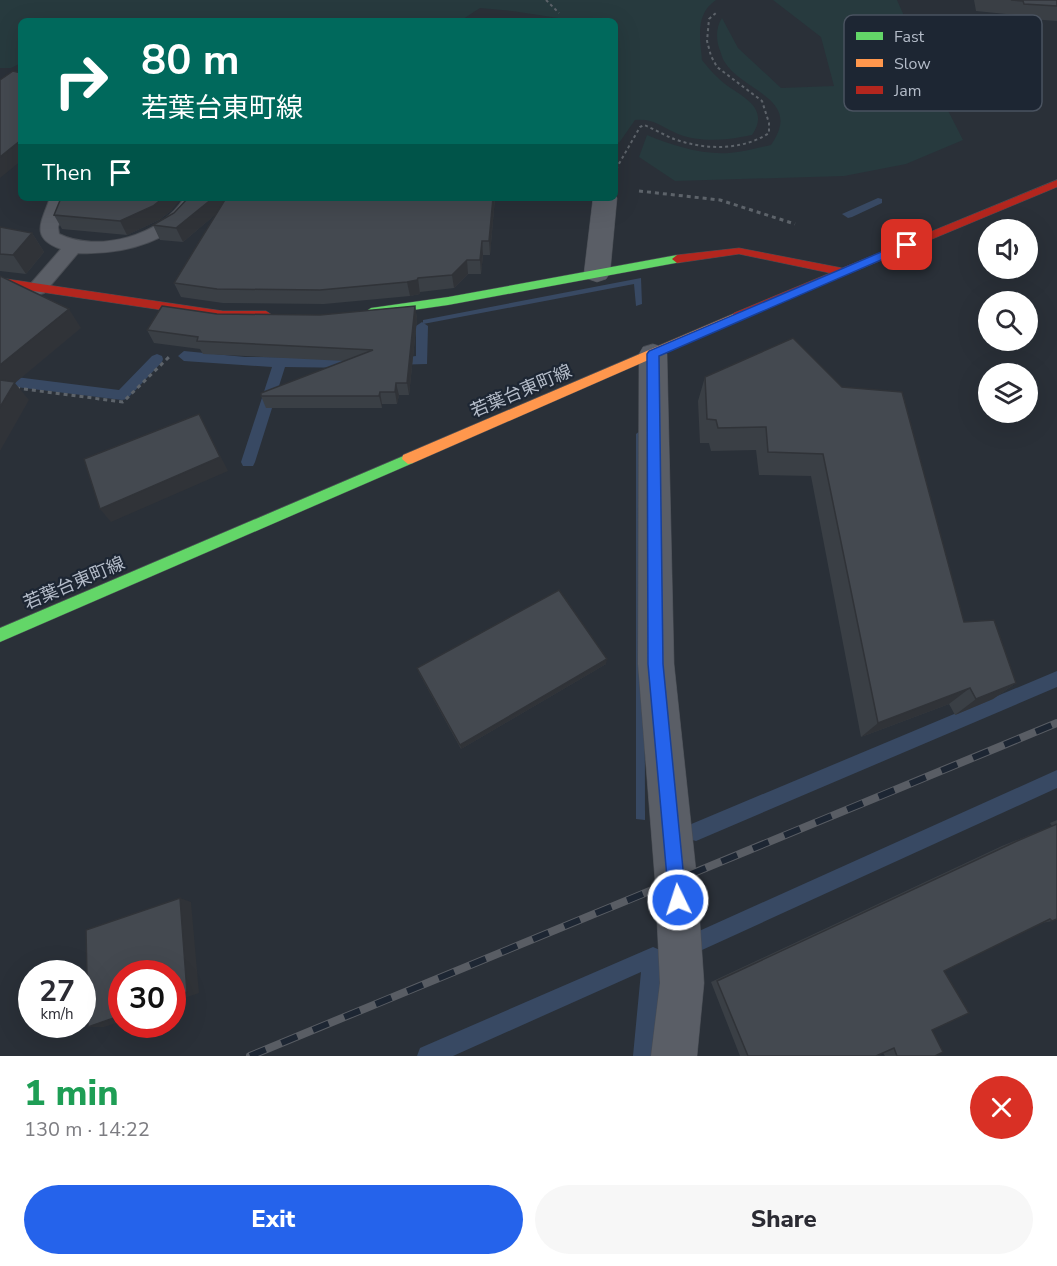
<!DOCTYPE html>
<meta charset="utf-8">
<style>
body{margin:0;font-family:"Nunito Sans","Noto Sans JP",sans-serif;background:#f7f7f7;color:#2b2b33;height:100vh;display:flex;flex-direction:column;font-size:22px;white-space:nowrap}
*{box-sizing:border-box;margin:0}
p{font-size:20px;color:#7c7c81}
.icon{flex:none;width:33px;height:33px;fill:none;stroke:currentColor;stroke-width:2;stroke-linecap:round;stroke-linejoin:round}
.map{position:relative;height:1056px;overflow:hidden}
.panel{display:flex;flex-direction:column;background:#fff;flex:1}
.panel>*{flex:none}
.guide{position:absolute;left:18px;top:18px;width:600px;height:183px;border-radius:9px;box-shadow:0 6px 24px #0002;background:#00695c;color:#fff;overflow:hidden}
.controls{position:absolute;left:978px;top:219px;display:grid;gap:12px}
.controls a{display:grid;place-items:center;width:60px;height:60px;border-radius:50%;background:#fff;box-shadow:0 6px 24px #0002;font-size:30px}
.speed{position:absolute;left:18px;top:960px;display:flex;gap:12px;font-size:30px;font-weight:700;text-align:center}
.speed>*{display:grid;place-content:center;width:78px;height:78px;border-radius:50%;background:#fff;box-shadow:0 6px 24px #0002;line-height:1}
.speed small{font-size:15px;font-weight:400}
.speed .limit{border:9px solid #d22;background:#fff;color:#111}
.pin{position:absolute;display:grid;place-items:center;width:51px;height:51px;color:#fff;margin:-26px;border-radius:12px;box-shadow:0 3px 9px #0006}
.me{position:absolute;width:66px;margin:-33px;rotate:356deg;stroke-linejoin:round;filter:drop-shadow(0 0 4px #0008)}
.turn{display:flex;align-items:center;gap:21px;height:126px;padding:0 24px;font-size:27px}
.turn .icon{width:78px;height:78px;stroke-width:2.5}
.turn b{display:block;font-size:42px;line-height:51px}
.then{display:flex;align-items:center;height:57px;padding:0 24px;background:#0003;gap:12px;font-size:22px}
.round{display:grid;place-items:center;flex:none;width:63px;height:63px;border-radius:32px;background:#f7f7f7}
.overview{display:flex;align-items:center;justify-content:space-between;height:102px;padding:0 24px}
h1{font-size:36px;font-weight:800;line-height:45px;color:#1e9e55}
.action{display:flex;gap:12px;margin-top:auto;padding:12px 24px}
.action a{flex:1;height:69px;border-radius:36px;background:#2563eb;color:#fff;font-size:24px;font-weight:800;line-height:69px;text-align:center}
.action a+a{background:#f7f7f7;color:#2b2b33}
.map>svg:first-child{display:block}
</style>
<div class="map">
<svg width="1057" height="1056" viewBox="0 0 1057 1056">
<rect width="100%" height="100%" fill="#2a3038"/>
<g fill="#273a3e">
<path d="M0,0H716C695,14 700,37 702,60C709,69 716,77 725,84C744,98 770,108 752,135C729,140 701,143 678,134C662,127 653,118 635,120L619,143L615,139V21H578L512,11L480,8L460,21H124L118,19L113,21H21V63L11,68H0Z"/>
<path d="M773,0H897L930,75L963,140L906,164L844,176L675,181L639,157L647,135C671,145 702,155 729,153C743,152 757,148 771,145C804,98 742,92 724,61C722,58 721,52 719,48C716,38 716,27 722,18L738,48L781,88L834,86L821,37Z"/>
</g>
<g fill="#384963">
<path d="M641,278L642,304L636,306L634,284L423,324V320Z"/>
<path d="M644,428L645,820L636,819V434Z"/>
</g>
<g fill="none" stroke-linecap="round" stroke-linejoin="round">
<g fill="#384963" fill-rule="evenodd">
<path d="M878,198L882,199V203L852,217L848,218L842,214Z"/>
<path d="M422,322L428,326L427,364L389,365L387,362L389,359L416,356V326Z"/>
<path d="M184,351L245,357L355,358L362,363L355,368L285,367L255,462L253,466H243L241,462L272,367L184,361L178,356Z"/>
<path d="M157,354L162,356L163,359L162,362L127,399L122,400L0,385V375L119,390L152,356Z"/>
<path d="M1057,671V687L696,841L689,839L687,832L689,825Z"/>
<path d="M1057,770V788L702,950L695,953L688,950L685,943L688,936Z"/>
<path d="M653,947L660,950L663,957L655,1056H633L641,972L453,1056H417L420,1048Z"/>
</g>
<defs>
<path id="lane" d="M50,198H68L58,227L59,234C97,253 162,236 184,198H202C177,241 126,255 78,253L44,293L37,295L30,293L27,288L61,249C30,238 41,223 50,198Z"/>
<g id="street">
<path d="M615,195L617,198L610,273L606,279L597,282L588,279L584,273L593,198H615Z"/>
<path d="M653,344L663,347L667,354L674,664L697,880L704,983L697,1056H651L660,983L655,880L638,664L639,354L643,347Z"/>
</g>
<g id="fast">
<path d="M677,255L681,256V262L448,305L371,316L365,312L371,308L448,297Z"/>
<path d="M408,454L414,459L413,463L0,642V628Z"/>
</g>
<path id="slow" d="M738,312L744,316L742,319L413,463L408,464L402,459L403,455Z"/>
<g id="jam">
<path d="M1057,180V187L738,320L732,316L734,313L830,273L739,254L677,263L672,259L677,255L739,248L842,268Z"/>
<path d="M0,278L223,311H266L272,315L266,319H223L0,286Z"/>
</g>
</defs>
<use href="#lane" stroke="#484c53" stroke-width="2"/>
<use href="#street" stroke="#484c53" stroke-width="1"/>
<use href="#fast" stroke="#484c53" stroke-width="1"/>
<use href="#slow" stroke="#484c53" stroke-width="1"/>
<use href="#jam" stroke="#484c53" stroke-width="1"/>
<g stroke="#5d636a" stroke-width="2" stroke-dasharray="3 3" stroke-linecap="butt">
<path d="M546,0L559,13"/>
<path d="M616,169L640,127L644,125C654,129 664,135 674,139C704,150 742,151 769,133V123L762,101L717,67L711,56L707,41L709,19L717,12"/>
</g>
<g stroke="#5d636a" stroke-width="3" stroke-dasharray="4 4" stroke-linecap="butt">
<path d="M639,191L720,200L795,224"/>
<path d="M16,388L123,402L170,356"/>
</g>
<use href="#lane" fill="#5a5e66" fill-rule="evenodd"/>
<use href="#street" fill="#5a5e66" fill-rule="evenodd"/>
<use href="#fast" fill="#63d668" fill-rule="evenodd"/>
<use href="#slow" fill="#ff974d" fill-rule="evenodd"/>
<use href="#jam" fill="#b3261e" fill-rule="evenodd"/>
<defs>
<path id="rail" d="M250,1056L1057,723"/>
</defs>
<use href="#rail" stroke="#595d64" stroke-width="8"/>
<use href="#rail" stroke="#1d2633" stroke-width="6" stroke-dasharray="17" stroke-linecap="butt"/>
</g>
<g fill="#3a3f45">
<path d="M974,0H1057V21L1017,18L1016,15L976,11Z"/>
<path d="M188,198H495L490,255H483L481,274H468L454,288L420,292V294L410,296L324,304L223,303L181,297L174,283L216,214L183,242L160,240L153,225L174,213Z"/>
<path d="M172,210L159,220L127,235L62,229L54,215Z"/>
<path d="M0,227L32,233L44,252L26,274L0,271Z"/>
<path d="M415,306L417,319L409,395H399L397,404H382V408H266L261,396L345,361L203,354L200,349L154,343L147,330L217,314L320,315Z"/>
<path d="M793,338L964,622L1016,683L993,699L955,715L949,704L861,737L811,476L759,475L756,450L711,451L709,443H700L698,401L705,377Z"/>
<path d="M606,664L461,749L419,673L417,668Z"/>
<path d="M1057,820V919L1052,921L1042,923L944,971L932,1030L935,1056H885L883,1053L876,1056H740L711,982L1002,846L1052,826L1050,823Z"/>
</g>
<g fill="#303338">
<path d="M21,140V161L0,178V157Z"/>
<path d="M163,198H181L172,210L159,220L127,235L120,221Z"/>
<path d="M213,198H235L183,242L176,228Z"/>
<path d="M493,198H495L490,255L489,241Z"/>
<path d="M32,233L44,252L26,274L13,255Z"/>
<path d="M482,241L483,255L481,274L480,260Z"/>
<path d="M467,260L468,274L454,288L452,275Z"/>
<path d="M418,278L420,294L410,296L407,282Z"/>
<path d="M415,306L417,319L409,395L407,383Z"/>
<path d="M69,309L81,328L15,383L29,400L0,451V365Z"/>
<path d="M396,383L399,395L397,404L395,392Z"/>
<path d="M380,392L382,404V408L379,396Z"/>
<path d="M199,414L228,471L111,522L100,509Z"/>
<path d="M607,659L606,664L461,749L460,745Z"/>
<path d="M1016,683L993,699L955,715L976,699Z"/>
<path d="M970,688L949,704L861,737L878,723Z"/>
<path d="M180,898L191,902L199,993L172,1002Z"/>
<path d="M122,1015V1021L104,1027H88Z"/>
</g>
<g fill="#444950" stroke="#303338" stroke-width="1.5">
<path d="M1011,0H1057V6L1024,4L1023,1Z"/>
<path d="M13,71L21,73V140L0,157V80Z"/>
<path d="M61,198H163L153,206L120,221L54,215Z"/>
<path d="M188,198H213L176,228L153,225L174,213Z"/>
<path d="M226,198H493L489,241H482L480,260H467L452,275L418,278L417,280L407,282L320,290L217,289L174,283Z"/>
<path d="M0,227L32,233L13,255L0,254Z"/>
<path d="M0,276L69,309L0,365Z"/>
<path d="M162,306L217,314L320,315L415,306L407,383H396L395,392H380L379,396H261V393L373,350L197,341L198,337L147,330Z"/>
<path d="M793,338L842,387L902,392L964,622L994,620L1016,683L976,699L970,688L878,723L823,454L768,452L766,427L718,428L716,420L707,419L705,377Z"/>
<path d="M0,380L15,382L0,407Z"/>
<path d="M199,414L220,457L100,509L84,459Z"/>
<path d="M559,590L607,659L460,745L417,668Z"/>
<path d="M1057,824V919L1052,921L1050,919L944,971L969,1013L932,1030L943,1052L935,1056H897L894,1048L876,1056H748L717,981L1017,841Z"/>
<path d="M180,898L187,992L172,997V974H122V1015L88,1027L86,930Z"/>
</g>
<path fill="#2563eb" stroke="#184099" stroke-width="1.5" d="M907,241L911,242V247L659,356L663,664L686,900L684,907L678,909L671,907L669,900L648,664L647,354L649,351Z"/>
<g text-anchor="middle" stroke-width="4.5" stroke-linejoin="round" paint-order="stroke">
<g font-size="18" fill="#b4bcc9" stroke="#1d2633">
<text transform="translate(521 391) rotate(-23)" y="6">若葉台東町線</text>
<text transform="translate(74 583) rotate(-23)" y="6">若葉台東町線</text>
</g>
</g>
<rect x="844" y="15" width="198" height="96" rx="9" fill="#1d2633" stroke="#4a5360" stroke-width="1.5"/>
<rect x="856" y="32" width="27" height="8" fill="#63d668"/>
<rect x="856" y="59" width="27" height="8" fill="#ff974d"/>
<rect x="856" y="86" width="27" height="8" fill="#b3261e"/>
<g font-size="16" fill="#b4bcc9">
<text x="894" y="42">Fast</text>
<text x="894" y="69">Slow</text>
<text x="894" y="96">Jam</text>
</g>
</svg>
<div class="controls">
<a><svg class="icon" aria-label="sound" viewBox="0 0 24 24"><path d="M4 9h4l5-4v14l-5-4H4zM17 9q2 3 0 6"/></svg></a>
<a><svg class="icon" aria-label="search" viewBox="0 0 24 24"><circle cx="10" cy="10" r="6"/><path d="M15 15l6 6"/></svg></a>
<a><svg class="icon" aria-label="layers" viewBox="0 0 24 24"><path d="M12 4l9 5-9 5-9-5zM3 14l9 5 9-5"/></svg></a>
</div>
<div class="speed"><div>27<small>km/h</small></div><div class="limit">30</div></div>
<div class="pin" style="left:907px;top:245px;background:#d93025"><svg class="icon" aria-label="arrive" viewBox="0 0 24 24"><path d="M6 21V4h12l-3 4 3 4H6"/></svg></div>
<svg class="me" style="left:678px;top:900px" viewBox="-20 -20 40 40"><circle r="17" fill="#2563eb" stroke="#fff" stroke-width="3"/><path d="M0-11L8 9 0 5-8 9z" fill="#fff"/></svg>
<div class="guide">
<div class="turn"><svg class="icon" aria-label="right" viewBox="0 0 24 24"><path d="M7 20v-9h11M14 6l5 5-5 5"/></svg><div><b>80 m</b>若葉台東町線</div></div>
<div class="then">Then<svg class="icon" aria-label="arrive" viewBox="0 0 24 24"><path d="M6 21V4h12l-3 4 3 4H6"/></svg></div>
</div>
</div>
<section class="panel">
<div class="overview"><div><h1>1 min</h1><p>130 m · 14:22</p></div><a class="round" style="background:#d93025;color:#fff"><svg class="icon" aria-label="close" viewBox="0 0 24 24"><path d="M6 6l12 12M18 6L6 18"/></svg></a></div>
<div class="action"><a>Exit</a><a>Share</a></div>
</section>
